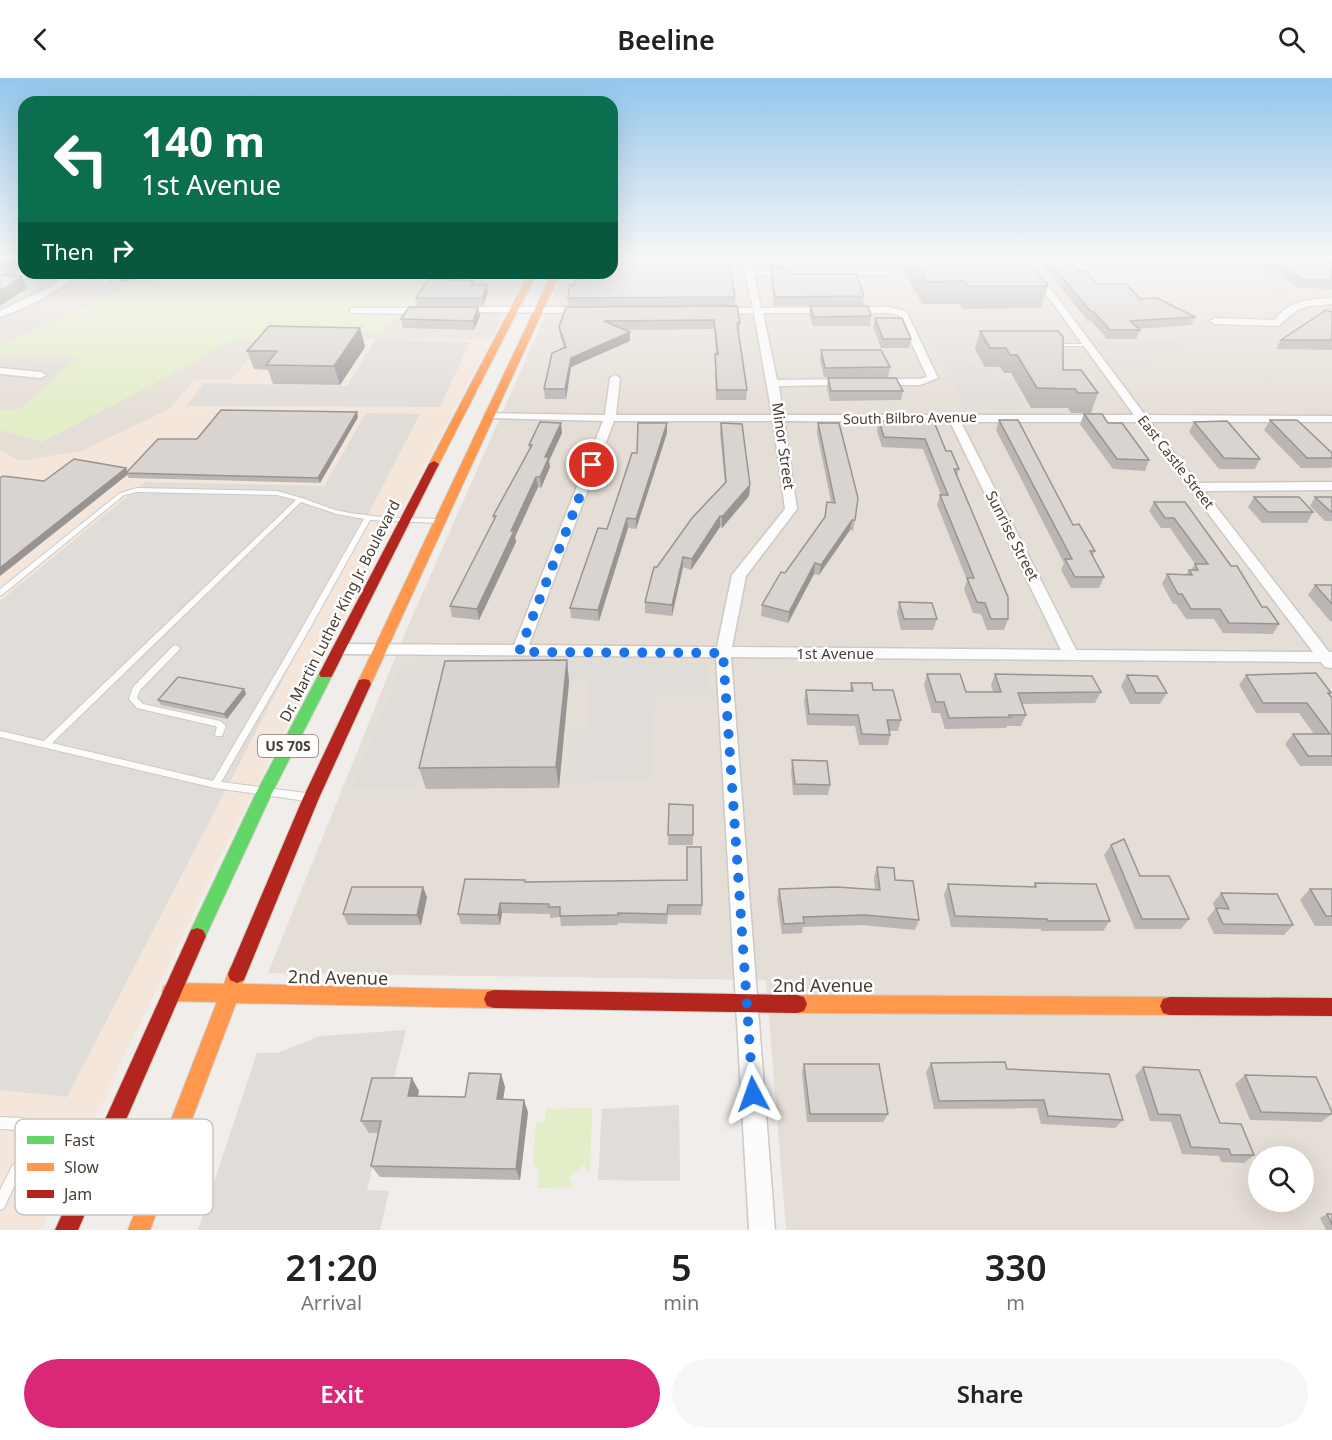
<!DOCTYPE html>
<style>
body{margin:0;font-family:"Noto Sans",sans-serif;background:#f6f6f6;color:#222;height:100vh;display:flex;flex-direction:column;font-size:22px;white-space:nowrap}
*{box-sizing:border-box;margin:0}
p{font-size:20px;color:#767676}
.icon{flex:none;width:33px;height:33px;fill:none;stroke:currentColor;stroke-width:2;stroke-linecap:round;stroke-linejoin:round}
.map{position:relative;height:1152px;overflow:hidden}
.details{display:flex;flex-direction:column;background:#fff;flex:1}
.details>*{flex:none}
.banner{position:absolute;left:18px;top:18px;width:600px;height:183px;border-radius:18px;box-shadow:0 6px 24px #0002;background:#0b6e4f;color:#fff;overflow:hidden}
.controls{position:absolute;left:1248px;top:1068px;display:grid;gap:12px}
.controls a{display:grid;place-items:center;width:66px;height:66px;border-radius:50%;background:#fff;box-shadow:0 6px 24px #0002;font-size:30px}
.pin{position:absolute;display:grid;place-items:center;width:51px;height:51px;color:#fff;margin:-26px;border:3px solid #fff;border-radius:50%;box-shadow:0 2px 6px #0007}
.me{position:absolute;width:66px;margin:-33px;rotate:356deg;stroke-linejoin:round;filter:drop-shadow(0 0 4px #0008)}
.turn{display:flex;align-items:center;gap:21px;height:126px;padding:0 24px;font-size:27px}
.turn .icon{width:78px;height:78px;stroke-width:2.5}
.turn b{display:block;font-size:42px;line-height:51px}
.then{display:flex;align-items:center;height:57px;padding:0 24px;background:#0003;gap:12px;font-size:22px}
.eta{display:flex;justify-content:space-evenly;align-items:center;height:102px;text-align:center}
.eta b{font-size:36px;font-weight:600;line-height:42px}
.cta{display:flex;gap:12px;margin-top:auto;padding:12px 24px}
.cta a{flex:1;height:69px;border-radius:36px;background:#db2777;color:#fff;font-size:24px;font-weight:600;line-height:69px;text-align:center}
.cta a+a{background:#f6f6f6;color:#222}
header{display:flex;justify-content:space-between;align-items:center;height:78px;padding:0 24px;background:#fff;font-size:27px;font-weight:600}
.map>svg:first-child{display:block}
</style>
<header><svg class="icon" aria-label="back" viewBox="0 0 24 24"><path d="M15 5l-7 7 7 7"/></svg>Beeline<svg class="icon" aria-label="search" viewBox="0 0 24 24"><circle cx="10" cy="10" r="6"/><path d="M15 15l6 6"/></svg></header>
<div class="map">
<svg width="1332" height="1152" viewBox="0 0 1332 1152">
<rect width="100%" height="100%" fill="#f0edea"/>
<g fill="#e5ded6" fill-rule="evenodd">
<path d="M0,179H24V195H525L491,262L376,261L264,265L231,301L194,302L170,331L82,373L20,383L0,374Z"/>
<path d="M612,179H1332V1152H786L766,902L268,895L405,555L564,195H612ZM1258,1078H1304V1124H1258Z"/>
</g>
<path fill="#f4e6db" d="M376,261L491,262L326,573L219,781L41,1152H0V372L20,383L82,373L170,331L194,302L231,301L263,265Z"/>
<g fill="#e0dcd8">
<path d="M1060,179H1089L1093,183H1101L1116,199H1076Z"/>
<path d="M1201,183H1252L1295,215H1267L1243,195H1212Z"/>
<path d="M66,195H119L122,206L83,204L0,244V229Z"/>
<path d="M943,259H1016L1022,269H966L962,271L970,288L993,292L1001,303H1012L1025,326L1014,329L1015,332H999L991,328H964L935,268H947Z"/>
<path d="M376,261L470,264L440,329L186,328L204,305L347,308Z"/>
<path d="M1179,263L1190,274L1138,275L1149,289H1115L1094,264Z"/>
<path d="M0,280L11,283L66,285L48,303H0Z"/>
<path d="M366,335L420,336L67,1019L0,1012V523L145,404L324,408Z"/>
<path d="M427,581L708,585L710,616L655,618L650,702L565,704L571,652L586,651L590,602L443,604L415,711H351L401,588Z"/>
<path d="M406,952L367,1112L389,1113L380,1152H198L257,975H277L320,958Z"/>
<path d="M679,1027L680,1103L598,1102L602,1031Z"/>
</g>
<g fill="#e3edc7">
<path d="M249,195H368L436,200L382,254L293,258L224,265L188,288L42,364L0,352V331H21L77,279L7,277L0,273V268L130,208L189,197Z"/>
<path d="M592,1030L590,1095L584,1087L569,1099L574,1109L538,1110L539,1089L533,1088L536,1045L545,1044L546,1031Z"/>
</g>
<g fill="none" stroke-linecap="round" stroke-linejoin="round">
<defs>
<g id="lane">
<path d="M72,198L105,199L109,207L106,208L102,201L71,200V198Z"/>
<path d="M1053,266H1088L1090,267L1088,268H1055L1053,267Z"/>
<path d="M137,410L277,413L302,420L332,431L349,435L382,439L438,441L441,443L438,445L370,442L305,559L221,704L306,715L309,716L310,719L309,722L306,723L215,710L0,659V653L44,663L296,422L277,417L137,414L124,417L2,517H0V511L120,415ZM301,424L337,436L364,441L297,559L213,703L52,665Z"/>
<path d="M176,567L180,570L179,572L140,612L137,620L143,626L220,643L226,648L222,658H216L215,656L217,649L215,648L137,630L129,621L133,609L173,568Z"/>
<path d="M0,1039L23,1040L27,1042L29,1046L32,1073L90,1070L94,1072L96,1076L94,1080L90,1082L30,1085L19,1098L4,1130L0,1132V1112L11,1090L21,1077L18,1052L0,1051Z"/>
</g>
<g id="street">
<path d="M742,179H750L753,193H889V197H754L761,230L888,229L906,233L938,300L920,307H880L875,304L880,301H919L927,299L899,237L888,235H763L777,302L847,301L852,304L847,307L779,308L783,337H1134L1019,179H1027L1145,337L1332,338V344H1150L1198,405L1332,404V412L1204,413L1329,574H1332V590L1325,589L1321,584L731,579L775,1152H749L716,579L339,576L332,571L339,566L514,567L603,343L489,340L485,339V335L605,337L610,300L615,297L620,300L616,337H772L754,235L719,236L715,233L719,230H753ZM614,343H773L785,431L732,497L717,569L529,567ZM784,343L950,344L1061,572L732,569L746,498L797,431ZM961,344H1139L1313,574L1076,572Z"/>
<path d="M0,195H79C61,213 27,230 0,239V233L50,209L61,201L0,199Z"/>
<path d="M1332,220V226L1309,228L1297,232L1278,248L1215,246L1210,243L1215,240L1275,242C1287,223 1311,221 1332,220Z"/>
<path d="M458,229H584L588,232L584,235L455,234L454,232Z"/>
<path d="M353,230H425L429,233L425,236L350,235V231Z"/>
<path d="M0,290L41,294L46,297L41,300L0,296Z"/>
</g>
<path id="fast" d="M326,591L333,596L272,715L203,864L197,866L191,864L188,858L256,715L319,596Z"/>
<g id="slow">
<path d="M529,195H537L439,386L438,388H430L429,386Z"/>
<path d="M552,195H560L371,606L369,610H359L357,606Z"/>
<path d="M237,887L244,890L246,896L242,906L494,912L501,914L504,921L501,928L494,930L236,925L150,1152H128L217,924L171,923L164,920L162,914L164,908L171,905L224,906L230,890Z"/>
<path d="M797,917L1170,919L1177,921L1180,928L1177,935L1170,937L797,935L790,933L787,926L790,919Z"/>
</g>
<g id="jam">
<path d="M434,383L439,386L333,596L331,599H321L319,596L429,386Z"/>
<path d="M364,601L369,602L371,606L319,720L244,902L237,905L230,902L228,896L303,720L357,606L359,602Z"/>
<path d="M197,850L203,852L206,858L78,1152H55L191,852Z"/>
<path d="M494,912L797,917L804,919L807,926L804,933L797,935L494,930L487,928L484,921L487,914Z"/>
<path d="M1170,919L1332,920V938L1170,937L1163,935L1160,928L1163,921Z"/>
</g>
</defs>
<use href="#lane" stroke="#cdc9c5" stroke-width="2"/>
<use href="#street" stroke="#cdc9c5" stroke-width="3"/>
<use href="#fast" stroke="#d2cbc1" stroke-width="2"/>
<use href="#slow" stroke="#d2cbc1" stroke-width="2"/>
<use href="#jam" stroke="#d2cbc1" stroke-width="2"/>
<use href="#lane" fill="#fdfcfc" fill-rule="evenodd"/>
<use href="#street" fill="#fdfcfc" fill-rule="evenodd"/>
<use href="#fast" fill="#63d668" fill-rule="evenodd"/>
<use href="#slow" fill="#ff974d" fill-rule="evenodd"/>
<use href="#jam" fill="#b3261e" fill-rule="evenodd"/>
</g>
<g fill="#bbb6b3">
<path d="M767,179H784L785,183L784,191H769Z"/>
<path d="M900,179H947L948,180L1048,208L1041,230L963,231L960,226H922L899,184Z"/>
<path d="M1036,179H1068L1079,193L1097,206L1195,239L1191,247L1138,251L1140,252L1136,261H1107L1091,243H1088Z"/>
<path d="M1247,179H1332V211L1298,210L1280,196H1270Z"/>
<path d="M771,191L791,196L864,218L863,227L774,228L771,199Z"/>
<path d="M474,203L475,207L488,215L483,228L417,229L416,220Z"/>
<path d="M735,219V228H568V220Z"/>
<path d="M810,228L871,238L870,248H813L809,237Z"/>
<path d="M478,229L480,238L474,252L403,250L401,241Z"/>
<path d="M566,229L740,245L739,254H738L747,312L746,322H716L715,285V276H716L714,251L624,252L630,254V263L571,289L566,321H545L544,311L564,270L560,258L559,249Z"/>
<path d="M1332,234V272L1276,271L1281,262Z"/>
<path d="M875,240L911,261L909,270H881L873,249Z"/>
<path d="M360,250L365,269L340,307L273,306L268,292L254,291L247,273Z"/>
<path d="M980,253L1063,292L1098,315L1091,335H1071L1068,330H1031L1011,295H1004L1000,289H985L975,271Z"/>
<path d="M821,272L890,289L888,299H824L820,282Z"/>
<path d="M828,300L903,313L901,322L830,323L827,310Z"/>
<path d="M1084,336L1108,345L1149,382L1145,393L1113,391L1080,346Z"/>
<path d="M358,339L320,405L129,400L127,397L0,498L44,403L126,390L127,393L197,361Z"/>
<path d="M999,342L1073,447L1095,473L1093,478L1104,499L1099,510H1071L1061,492L1064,485L996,352Z"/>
<path d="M1270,342L1332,375V388L1331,390H1301L1264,352Z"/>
<path d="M879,343H922L946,373L959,391L957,398L1008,541L1004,552H987L981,536L973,535L964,511L967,502L937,427L940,417H941L923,371L882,369L877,353Z"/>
<path d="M1194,344L1260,381L1255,391H1219L1189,354Z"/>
<path d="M721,345L750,407L749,418L722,450L720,449L691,492L683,489L672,538L645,535V524L657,489L725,406L720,355Z"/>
<path d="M818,345L855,442L853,453L850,452L819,497L814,496L788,545L761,538L762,527L825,439L831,424L817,355Z"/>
<path d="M562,355L549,383L550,389L541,410L538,409L515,459L516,464L479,542L452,539L450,528L494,443L493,438L529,372V367Z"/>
<path d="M667,355L636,451L628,450L599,543L571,540L570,530L607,451L637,375Z"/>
<path d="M1254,419L1313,434L1307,445H1262L1248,429Z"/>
<path d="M1315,419H1332V443H1325L1310,428Z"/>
<path d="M1154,424H1185L1262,529L1279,546L1273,556L1223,555L1214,541H1186L1176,526H1173L1162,506L1167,496L1186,497L1189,492H1191L1195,486L1170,450H1161L1149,433Z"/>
<path d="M1315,507H1332V543H1330L1308,517Z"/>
<path d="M899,524L937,541L933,552H901L897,535Z"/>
<path d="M567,582L569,604L559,710L426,711L419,690Z"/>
<path d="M927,596L966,614H993L991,607L995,596L1101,614L1095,625L1022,626L1026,637L1021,648H1007L1006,650L945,651L940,635H932L924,607Z"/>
<path d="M1127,597L1167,615L1160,626H1130L1121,608Z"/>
<path d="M1246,597L1331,615L1329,617L1332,620V688H1300L1285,666L1293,656H1314L1299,635H1256L1239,607Z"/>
<path d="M851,605L873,612L901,642L898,653H890V657L888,667H859L855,648L807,647L804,623L806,612L850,613Z"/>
<path d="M244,611L246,616L227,641L161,627L158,622Z"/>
<path d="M792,682L830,707L828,717H793L791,693Z"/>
<path d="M669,726L693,757V767H668Z"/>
<path d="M1111,767L1140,798L1189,841L1181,851H1135L1104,777Z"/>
<path d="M877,789L895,802L919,842L915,852L862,847L803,849L802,855L782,856L777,821L779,811L875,812L874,799Z"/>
<path d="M525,802V804L702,827L701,837H668L667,846L618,845V847L561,848L560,839L550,840V836L502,835L500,847L461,846L458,836Z"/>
<path d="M1035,805L1110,843L1103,853H1041V851L951,849L944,817L948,806L1033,809Z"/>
<path d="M1310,811H1332V848H1315L1300,822Z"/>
<path d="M1221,815L1293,847L1284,857L1214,856L1207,841L1215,831L1213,825Z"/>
<path d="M427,819L421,847H348L343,836Z"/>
<path d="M931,985L1007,991L1123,1042L1115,1050L1041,1046L1037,1030L934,1031L926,994Z"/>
<path d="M804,986L888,1036L883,1044H807L802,995Z"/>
<path d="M1143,989L1220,1045L1254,1077L1244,1085L1221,1084L1219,1078L1182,1076L1171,1044L1150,1043L1135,998Z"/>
<path d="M501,996L505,1009L503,1022L528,1034L520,1102L380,1099L371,1088L378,1055H369L361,1043L419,1013L418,1018L465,1019Z"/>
<path d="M1245,997L1332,1034V1036L1321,1044L1250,1042L1235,1006Z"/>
<path d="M1327,1136H1332V1152H1326L1320,1140Z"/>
</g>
<g fill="#989492">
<path d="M24,180V191L13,192L17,201L22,198L27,210L0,228V182Z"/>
<path d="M118,195H170L121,204Z"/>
<path d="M487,207L488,215L483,228L482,220Z"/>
<path d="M478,229L480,238L474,252L473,243Z"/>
<path d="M360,250L365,269L340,307L334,288Z"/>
<path d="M630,254V263L571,289L566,321L565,311L571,280Z"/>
<path d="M357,334L358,339L320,405L318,400Z"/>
<path d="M561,345L562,355L549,383L550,389L541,410L540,399L545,379Z"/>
<path d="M667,345V355L636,451V441Z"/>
<path d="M126,390L128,395H126L127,397L0,498V490Z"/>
<path d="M536,399L538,409L515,459L516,464L479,542L477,531L511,453Z"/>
<path d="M750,407L749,418L722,450V439Z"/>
<path d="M720,438V449L691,492L692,481Z"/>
<path d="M627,440L628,450L599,543L598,532Z"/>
<path d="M852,442L850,452L819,497L821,487Z"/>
<path d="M683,479V489L672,538V527Z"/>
<path d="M815,485L814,496L788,545L789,534Z"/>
<path d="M567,582L569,604L559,710L556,689Z"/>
<path d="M244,611L246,616L227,641L224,636Z"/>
<path d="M423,809L427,819L421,847L417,837Z"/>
<path d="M500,825L502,835L500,847L498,837Z"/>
<path d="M501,996L505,1009L501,1034L497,1021Z"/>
<path d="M412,1000L419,1013L415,1030L408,1018Z"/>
<path d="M524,1022L528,1034L520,1102L516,1091Z"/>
</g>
<g fill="#d9d4d0" stroke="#989492" stroke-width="1.5">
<path d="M0,179H24V180L0,182Z"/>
<path d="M612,179H728L735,219L568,220L570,207H574L579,195H612Z"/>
<path d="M769,179H784L785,183H770Z"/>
<path d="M912,179H947L948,180H1026L1048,208H968L965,203L927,204Z"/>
<path d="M1045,179H1068L1079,193H1086L1097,206H1126L1140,221L1157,220L1195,239L1130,243L1140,252H1110L1094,234H1091Z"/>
<path d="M1262,179H1331L1332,202H1302L1284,187H1274Z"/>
<path d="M0,190L12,191L0,198H22L0,213Z"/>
<path d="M771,191H787L791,196H856L864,218L775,219Z"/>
<path d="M429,201L474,203L471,207H487L482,220H416Z"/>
<path d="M737,228L740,245H737L747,312H717L715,276H718L714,242L604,243L630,254L571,280L565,311H544L552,275L566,269L559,249L566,229Z"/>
<path d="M810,228H868L871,238L814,239Z"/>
<path d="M409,229H478L473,243L401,241Z"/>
<path d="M1326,232L1332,234V262H1281Z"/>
<path d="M875,240H902L911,261H883Z"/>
<path d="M269,248L360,250L334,288L266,287L277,273H247Z"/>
<path d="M980,253H1058L1063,259V292H1081L1098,315H1078L1075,311L1037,310L1017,277H1010L1006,270H990Z"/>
<path d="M821,272H881L890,289L825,290Z"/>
<path d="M828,300H896L903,313H831Z"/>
<path d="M221,332L357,334L318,400L126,395L158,361H197Z"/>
<path d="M1084,336H1102L1108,345H1122L1149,382L1117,381Z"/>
<path d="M932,339L946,373H951L959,391H954L1008,519V541H991L985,525L977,524L967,500H974L940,417H948L925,361L884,359L879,343H922Z"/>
<path d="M999,342H1018L1073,447L1079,446L1095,473H1090L1104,499H1075L1065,481H1072Z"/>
<path d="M1270,342H1297L1332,375V380H1307Z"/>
<path d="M1227,343L1260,381L1224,380L1194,344Z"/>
<path d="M540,344L561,345L545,379H549L540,399H536L511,453H514L477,531L450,528L496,438H493L532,367H529Z"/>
<path d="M638,345H667L636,441L627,440L598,532L570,530L598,450L607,451L632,375H637Z"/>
<path d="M721,345L742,346L750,407L722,439L720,438L692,481L683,479L672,527L645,524L654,489H657L692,440L726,404Z"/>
<path d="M818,345H839L858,420L855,442H852L821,487L815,485L789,534L762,527L781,494L785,495L825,439L827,424L835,425Z"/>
<path d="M74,381L126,390L0,490V400L3,398L44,403Z"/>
<path d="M1254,419H1299L1313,434H1268Z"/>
<path d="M1315,419H1332V434H1331Z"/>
<path d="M1154,424H1185L1231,488H1237L1262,529H1267L1279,546L1229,545L1220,531H1191L1182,516H1178L1167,496L1192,497L1189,492H1198L1195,486H1208L1174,440H1165Z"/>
<path d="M1315,507H1332V526Z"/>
<path d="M899,524L932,525L937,541H904Z"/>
<path d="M567,582L556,689L419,690L445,583Z"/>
<path d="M1316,595L1331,615H1328L1332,620V678H1308L1293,656H1330L1307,625H1263L1246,597Z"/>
<path d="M927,596H960L966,614H1001L995,596L1092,598L1101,614L1018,615L1026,637H1009L1010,639L949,640L944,624H936Z"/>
<path d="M1127,597L1157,598L1167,615H1136Z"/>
<path d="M178,599L244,611L224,636L158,622Z"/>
<path d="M851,605H872L873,612H893L901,642H887L890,657L862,656L858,637L809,636L806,612L853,613Z"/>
<path d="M792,682L827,683L830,707L795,706Z"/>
<path d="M669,726L693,727V757H668Z"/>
<path d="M1124,761L1140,798H1169L1189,841H1142L1111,767Z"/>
<path d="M687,769H701L702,827H668L667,836L618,835V837L560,838V829H549V826L500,825L498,837L458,836L465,801L525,802V804L687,802Z"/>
<path d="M877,789L894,790L895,802L913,803L919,842L865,837L803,839L804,845L784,846L779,811L837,809L880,812Z"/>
<path d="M1035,805L1096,806L1110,843H1048L1047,841L955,838L948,806L1036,809Z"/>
<path d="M352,809H423L417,837L343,836Z"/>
<path d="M1310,811H1332V838H1326Z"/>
<path d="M1221,815L1277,816L1293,847L1223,846L1216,830L1229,831Z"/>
<path d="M1005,984L1007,991L1109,996L1123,1042L1048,1038L1044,1022L939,1023L931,985Z"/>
<path d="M804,986H879L888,1036H810Z"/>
<path d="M1143,989L1199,992L1220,1045L1241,1046L1254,1077H1231L1229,1071L1191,1069L1180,1037L1158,1036Z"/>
<path d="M469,995L501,996L497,1021L524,1022L516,1091L371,1088L381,1043H361L372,1000H412L408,1018L465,1019Z"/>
<path d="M1245,997L1316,999L1332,1034V1036L1261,1034Z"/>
<path d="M1327,1136H1332V1147Z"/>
</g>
<linearGradient id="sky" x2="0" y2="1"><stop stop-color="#93c6ec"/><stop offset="0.53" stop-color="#f8f7f6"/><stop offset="1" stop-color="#f8f7f6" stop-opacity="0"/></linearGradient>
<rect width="1332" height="340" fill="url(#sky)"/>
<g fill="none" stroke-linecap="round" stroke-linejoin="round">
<path stroke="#1a73e8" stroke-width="10" stroke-dasharray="0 18" d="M592,387L519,574L723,575L753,1016"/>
</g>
<g text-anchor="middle" stroke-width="5" stroke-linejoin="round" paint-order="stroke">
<g font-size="14" fill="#483e34" stroke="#fff">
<text transform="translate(910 340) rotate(-1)" y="5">South Bilbro Avenue</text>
<text transform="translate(1176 384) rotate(52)" y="5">East Castle Street</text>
</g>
<rect fill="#fff" stroke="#7f7871" stroke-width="1.5" x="258" y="657" width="60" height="22" rx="4.5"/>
<g font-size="14" font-weight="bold" fill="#483e34">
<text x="288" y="673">US 70S</text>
</g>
<g font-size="15" fill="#483e34" stroke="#fff">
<text transform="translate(783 368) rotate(82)" y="5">Minor Street</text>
<text transform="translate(1012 458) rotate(63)" y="5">Sunrise Street</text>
<text transform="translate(340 533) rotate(-63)" y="5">Dr. Martin Luther King Jr. Boulevard</text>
<text x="835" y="581">1st Avenue</text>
</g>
<g font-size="18" fill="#483e34" stroke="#fff">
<text transform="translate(338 900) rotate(1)" y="6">2nd Avenue</text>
<text x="823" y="914">2nd Avenue</text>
</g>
</g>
<rect x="15" y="1041" width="198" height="96" rx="9" fill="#fff" stroke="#c8c5c2" stroke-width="1.5"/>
<rect x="27" y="1058" width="27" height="8" fill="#63d668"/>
<rect x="27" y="1085" width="27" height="8" fill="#ff974d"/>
<rect x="27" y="1112" width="27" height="8" fill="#b3261e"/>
<g font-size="16" fill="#483e34">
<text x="64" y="1068">Fast</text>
<text x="64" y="1095">Slow</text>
<text x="64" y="1122">Jam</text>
</g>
</svg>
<div class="controls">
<a><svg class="icon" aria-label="search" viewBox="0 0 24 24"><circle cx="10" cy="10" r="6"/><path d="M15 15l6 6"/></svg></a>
</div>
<div class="pin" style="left:592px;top:387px;background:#d93025"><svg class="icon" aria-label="arrive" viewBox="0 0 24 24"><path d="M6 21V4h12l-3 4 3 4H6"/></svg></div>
<svg class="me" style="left:753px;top:1016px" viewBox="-20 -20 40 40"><path d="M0-17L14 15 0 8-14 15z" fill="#1a73e8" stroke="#fff" stroke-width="4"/></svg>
<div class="banner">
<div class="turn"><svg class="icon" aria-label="left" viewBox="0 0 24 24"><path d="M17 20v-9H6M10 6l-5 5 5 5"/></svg><div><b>140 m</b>1st Avenue</div></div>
<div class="then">Then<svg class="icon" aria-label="right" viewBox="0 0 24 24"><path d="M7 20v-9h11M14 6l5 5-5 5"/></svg></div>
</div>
</div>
<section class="details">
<div class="eta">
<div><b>21:20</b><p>Arrival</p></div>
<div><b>5</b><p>min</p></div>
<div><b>330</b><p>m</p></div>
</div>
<div class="cta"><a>Exit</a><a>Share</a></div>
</section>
